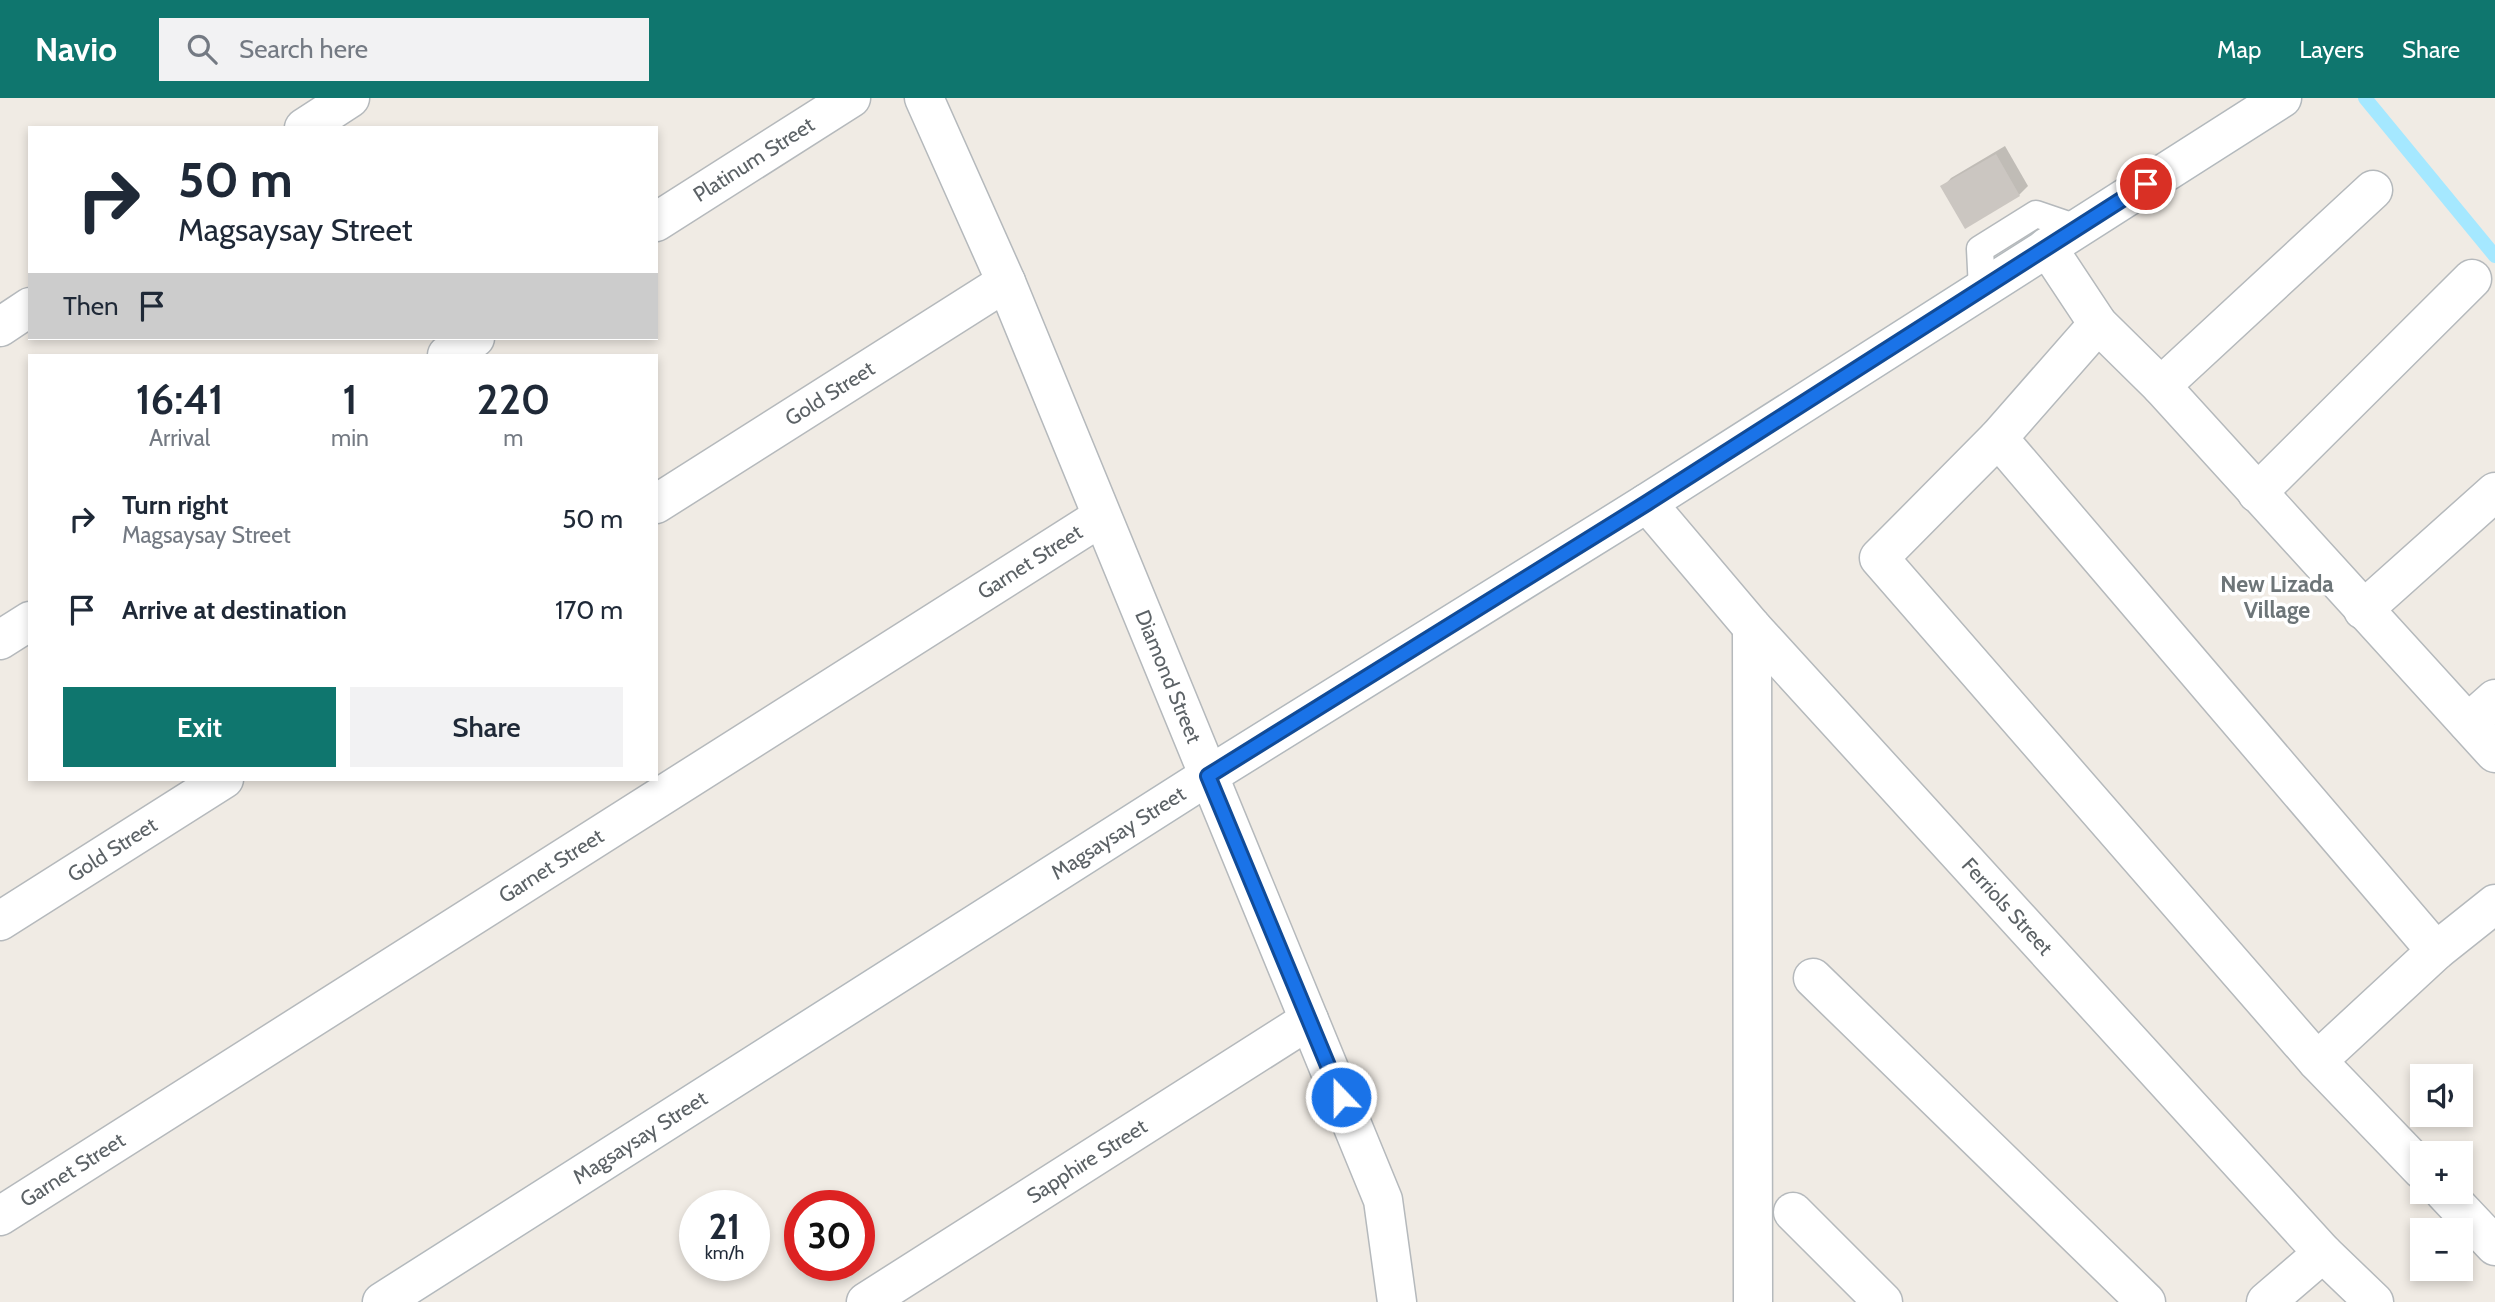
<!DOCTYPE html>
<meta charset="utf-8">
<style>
body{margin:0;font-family:Cabin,sans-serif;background:#f2f2f3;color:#1f2937;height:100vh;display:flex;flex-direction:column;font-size:26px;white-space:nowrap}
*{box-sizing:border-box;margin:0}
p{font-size:23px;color:#747a83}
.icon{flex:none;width:38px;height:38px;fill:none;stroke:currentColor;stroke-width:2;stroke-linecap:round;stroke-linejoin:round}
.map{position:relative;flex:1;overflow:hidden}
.drawer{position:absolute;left:28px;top:256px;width:630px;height:427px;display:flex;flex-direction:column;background:#fff;border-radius:0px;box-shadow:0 4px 10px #0003}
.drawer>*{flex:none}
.guide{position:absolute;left:28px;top:28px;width:630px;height:214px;border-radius:0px;box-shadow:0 4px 10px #0003;background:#fff;color:#1f2937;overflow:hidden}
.fabs{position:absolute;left:2410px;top:966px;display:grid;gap:14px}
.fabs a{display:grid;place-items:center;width:63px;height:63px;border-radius:0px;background:#fff;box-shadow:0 4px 10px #0003;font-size:35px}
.speed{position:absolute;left:679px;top:1092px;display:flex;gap:14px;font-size:35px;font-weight:700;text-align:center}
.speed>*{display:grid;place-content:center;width:91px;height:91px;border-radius:50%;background:#fff;box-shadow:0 4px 10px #0003;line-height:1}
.speed small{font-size:18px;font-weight:400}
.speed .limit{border:10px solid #d22;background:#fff;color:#111}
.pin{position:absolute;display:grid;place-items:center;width:60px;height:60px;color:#fff;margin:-30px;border:4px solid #fff;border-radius:50%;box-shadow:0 2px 7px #0007}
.me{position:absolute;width:77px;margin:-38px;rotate:338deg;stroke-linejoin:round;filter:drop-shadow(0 0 5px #0008)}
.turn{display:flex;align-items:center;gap:24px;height:147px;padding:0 35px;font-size:32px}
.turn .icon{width:91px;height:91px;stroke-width:2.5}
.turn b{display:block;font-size:49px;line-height:60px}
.then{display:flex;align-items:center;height:66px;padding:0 35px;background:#0003;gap:14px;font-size:26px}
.eta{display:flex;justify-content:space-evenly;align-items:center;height:119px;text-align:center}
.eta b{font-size:42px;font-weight:600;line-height:49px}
.button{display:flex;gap:14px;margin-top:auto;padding:14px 35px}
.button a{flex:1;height:80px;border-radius:0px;background:#0f766e;color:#fff;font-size:28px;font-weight:600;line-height:80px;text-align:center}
.button a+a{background:#f2f2f3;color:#1f2937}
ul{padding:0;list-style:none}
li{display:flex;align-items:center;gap:21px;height:91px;padding:0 35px}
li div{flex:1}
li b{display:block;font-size:26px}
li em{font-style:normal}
header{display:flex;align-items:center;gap:42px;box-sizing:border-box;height:98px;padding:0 35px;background:#0f766e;color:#fff}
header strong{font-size:33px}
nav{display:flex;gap:38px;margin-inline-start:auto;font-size:24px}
.search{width:490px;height:63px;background:#f2f2f3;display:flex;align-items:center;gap:18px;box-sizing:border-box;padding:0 24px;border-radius:0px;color:#747a83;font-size:26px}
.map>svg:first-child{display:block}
</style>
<header>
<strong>Navio</strong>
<div class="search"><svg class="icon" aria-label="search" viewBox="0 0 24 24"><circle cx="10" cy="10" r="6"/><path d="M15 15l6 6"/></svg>Search here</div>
<nav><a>Map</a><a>Layers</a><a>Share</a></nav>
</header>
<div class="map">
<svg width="2495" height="1204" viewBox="0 0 2495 1204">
<rect width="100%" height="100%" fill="#f0ebe4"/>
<path fill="#0003" d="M2005,48L2028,88L2019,97L1966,129L1943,89L1951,80Z"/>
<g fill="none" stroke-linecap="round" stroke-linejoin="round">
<path stroke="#a5e8ff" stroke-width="14" d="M2365,0L2495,158"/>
</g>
<path fill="#cbc6c1" d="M1996,56L2020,98L1965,131L1940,88Z"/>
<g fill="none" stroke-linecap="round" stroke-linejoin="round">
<defs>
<path id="lane" d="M1982,191L1980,151L2036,116L2077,130"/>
<g id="street">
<path id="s1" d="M924,0L1006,184L1383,1102L1397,1204"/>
<path d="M304,30L350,0"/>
<path id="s2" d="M656,124L851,0"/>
<path d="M2047,149L2098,226L2161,288L2495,655"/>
<path d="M2098,226L1998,340L1879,460L2317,963L2422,1072"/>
<path d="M0,229L30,209"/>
<path d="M447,257L475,240"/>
<path d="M2161,288L2373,92"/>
<path d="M1998,340L2436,853"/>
<path d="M2257,395L2472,181"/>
<path id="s3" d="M1647,405L1752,529L2323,1155L2374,1204"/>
<path id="s4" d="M656,406L1006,184"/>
<path d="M2363,512L2495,394"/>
<path d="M1752,529L1753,1204"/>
<path d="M0,542L30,523"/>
<path d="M2468,625L2495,601"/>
<path id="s5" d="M0,823L224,681"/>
<path d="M1813,880L2146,1204"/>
<path d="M2317,963L2436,853L2495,806"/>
<path d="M2444,1094L2495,1148"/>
<path d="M1793,1114L1883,1204"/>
<path id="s6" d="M0,1118L1101,419"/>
<path id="s7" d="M866,1204L1309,922"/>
<path d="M2266,1204L2323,1155"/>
</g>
<g id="secondary">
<path id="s8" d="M382,1204L1208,678L1647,405L2282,0"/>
</g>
</defs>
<use href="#lane" stroke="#b5b9bc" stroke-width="29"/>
<use href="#street" stroke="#b5b9bc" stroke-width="41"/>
<use href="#secondary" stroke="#b3b9bd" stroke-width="41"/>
<use href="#lane" stroke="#fff" stroke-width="26"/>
<use href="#street" stroke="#fff" stroke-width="38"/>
<use href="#secondary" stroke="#fff" stroke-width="38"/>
</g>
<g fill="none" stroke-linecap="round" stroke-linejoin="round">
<defs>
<path id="route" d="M1341,999L1208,678L1647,405L2146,86"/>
</defs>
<use href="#route" stroke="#114b97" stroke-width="18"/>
<use href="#route" stroke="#1a73e8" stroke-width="12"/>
</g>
<g text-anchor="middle" stroke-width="7" stroke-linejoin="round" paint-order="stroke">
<g font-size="21" fill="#5c6266" stroke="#fff">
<text dy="7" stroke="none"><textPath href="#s2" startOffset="116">Platinum Street</textPath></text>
<text dy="7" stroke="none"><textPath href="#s4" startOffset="206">Gold Street</textPath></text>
<text dy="7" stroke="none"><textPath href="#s6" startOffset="1220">Garnet Street</textPath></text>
<text dy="7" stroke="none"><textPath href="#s1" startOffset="628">Diamond Street</textPath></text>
<text dy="7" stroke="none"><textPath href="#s8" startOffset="873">Magsaysay Street</textPath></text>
<text dy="7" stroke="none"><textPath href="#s5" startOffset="133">Gold Street</textPath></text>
<text dy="7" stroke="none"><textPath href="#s6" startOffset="653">Garnet Street</textPath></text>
<text dy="7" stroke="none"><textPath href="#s3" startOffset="541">Ferriols Street</textPath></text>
<text dy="7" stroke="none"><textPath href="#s8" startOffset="306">Magsaysay Street</textPath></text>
<text dy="7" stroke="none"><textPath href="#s7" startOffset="262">Sapphire Street</textPath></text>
<text dy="7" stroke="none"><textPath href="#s6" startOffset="86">Garnet Street</textPath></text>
</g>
<g font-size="23" font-weight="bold" fill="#6d7578" stroke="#fff">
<text x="2277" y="494">New Lizada<tspan x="2277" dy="26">Village</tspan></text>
</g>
</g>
</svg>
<div class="fabs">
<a><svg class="icon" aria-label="sound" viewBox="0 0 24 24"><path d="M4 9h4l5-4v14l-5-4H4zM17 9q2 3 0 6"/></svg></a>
<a>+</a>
<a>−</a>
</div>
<div class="speed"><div>21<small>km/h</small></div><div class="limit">30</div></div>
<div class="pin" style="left:2146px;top:86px;background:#d93025"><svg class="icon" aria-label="arrive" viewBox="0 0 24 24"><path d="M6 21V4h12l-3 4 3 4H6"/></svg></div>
<svg class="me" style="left:1341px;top:999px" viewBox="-20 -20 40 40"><circle r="17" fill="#1a73e8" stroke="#fff" stroke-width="3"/><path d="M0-11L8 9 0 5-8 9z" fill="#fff"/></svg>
<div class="guide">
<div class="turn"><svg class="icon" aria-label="right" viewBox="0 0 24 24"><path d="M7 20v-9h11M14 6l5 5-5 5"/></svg><div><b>50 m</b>Magsaysay Street</div></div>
<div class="then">Then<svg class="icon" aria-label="arrive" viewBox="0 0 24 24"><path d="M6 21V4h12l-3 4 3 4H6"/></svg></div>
</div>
<section class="drawer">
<div class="eta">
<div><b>16:41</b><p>Arrival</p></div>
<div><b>1</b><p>min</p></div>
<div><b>220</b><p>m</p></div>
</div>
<ul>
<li><svg class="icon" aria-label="right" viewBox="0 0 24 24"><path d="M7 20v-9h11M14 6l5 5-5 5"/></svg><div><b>Turn right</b><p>Magsaysay Street</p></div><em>50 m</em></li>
<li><svg class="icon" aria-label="arrive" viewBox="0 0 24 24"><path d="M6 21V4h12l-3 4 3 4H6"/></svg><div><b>Arrive at destination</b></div><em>170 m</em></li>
</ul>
<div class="button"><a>Exit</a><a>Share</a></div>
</section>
</div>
